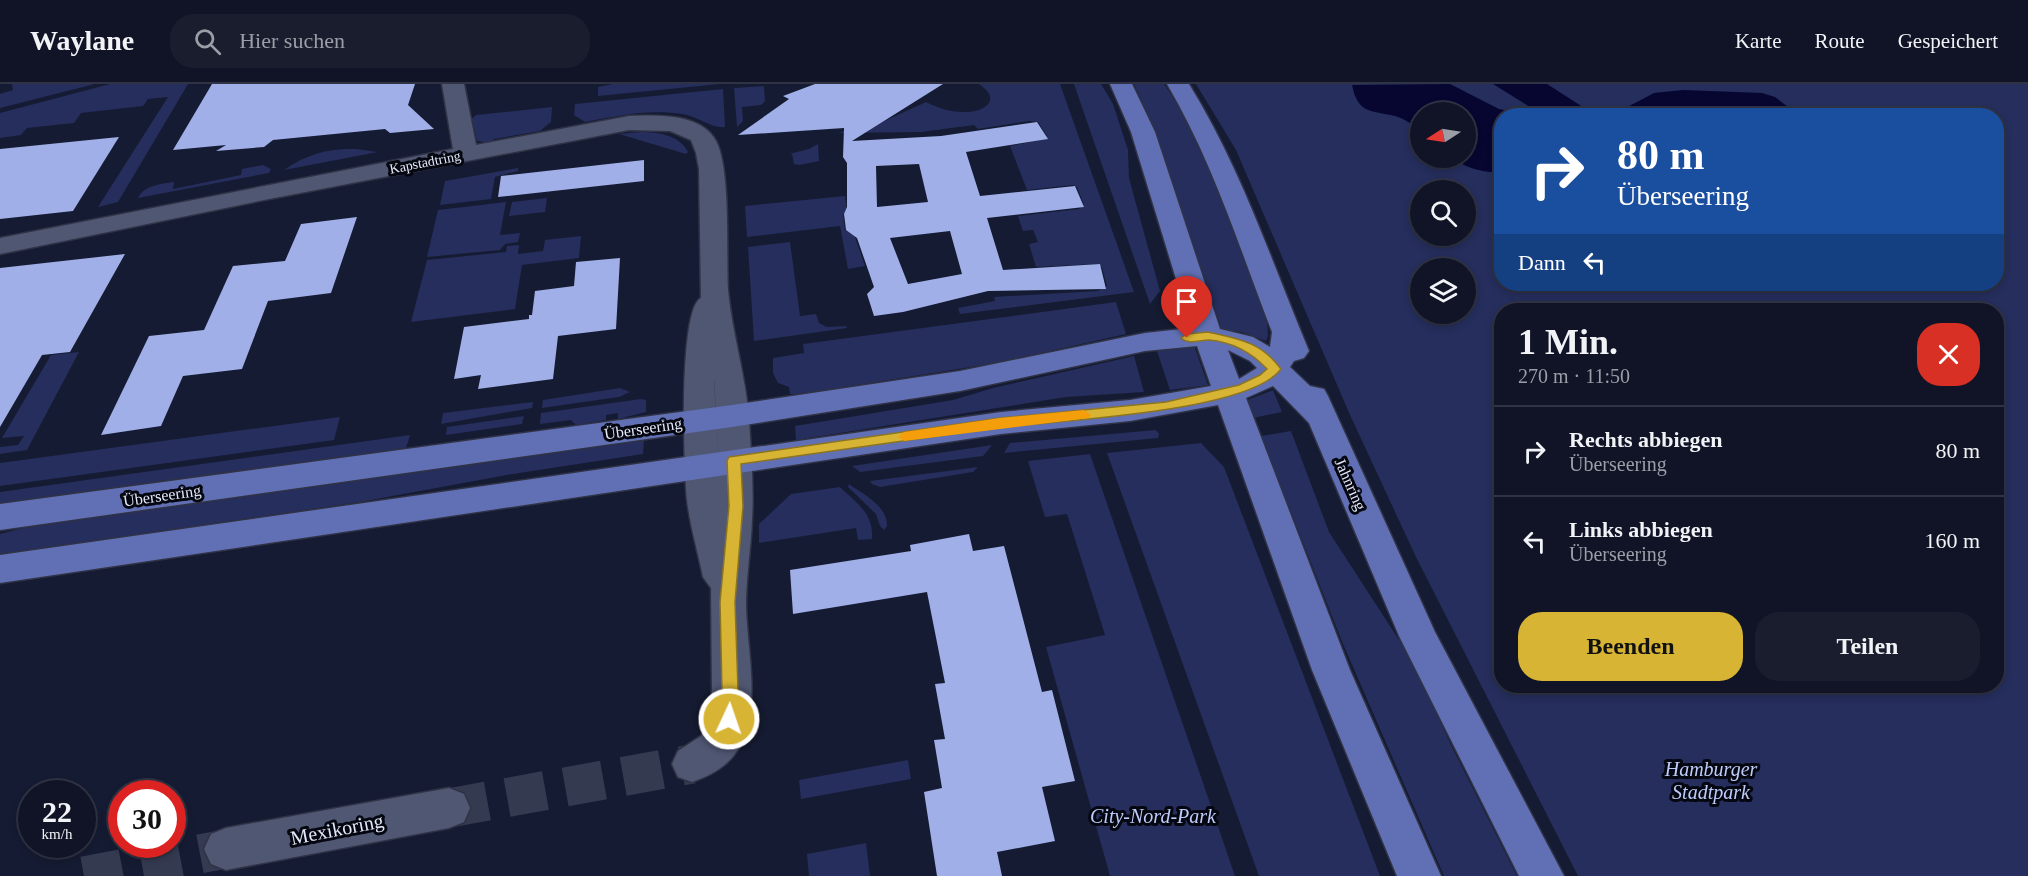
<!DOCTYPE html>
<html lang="de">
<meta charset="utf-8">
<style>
body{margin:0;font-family:"Times New Roman",serif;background:#191d2e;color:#f1f3f6;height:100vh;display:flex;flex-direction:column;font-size:22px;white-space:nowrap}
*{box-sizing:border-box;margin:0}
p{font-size:20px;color:#9c9ea7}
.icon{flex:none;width:33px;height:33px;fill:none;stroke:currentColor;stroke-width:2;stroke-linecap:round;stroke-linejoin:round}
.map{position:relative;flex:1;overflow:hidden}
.sheet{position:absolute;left:1494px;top:219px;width:510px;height:390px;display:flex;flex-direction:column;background:#101426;border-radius:24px;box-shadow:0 3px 9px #0003,0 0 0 2px #303343}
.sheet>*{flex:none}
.banner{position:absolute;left:1494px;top:24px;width:510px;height:183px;border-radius:24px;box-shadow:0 3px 9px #0003,0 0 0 2px #303343;background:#1a4fa0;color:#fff;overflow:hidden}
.needle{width:39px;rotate:258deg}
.tools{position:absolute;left:1410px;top:18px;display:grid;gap:12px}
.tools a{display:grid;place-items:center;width:66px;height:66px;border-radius:50%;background:#101426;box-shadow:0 3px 9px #0003,0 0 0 2px #303343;font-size:30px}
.speed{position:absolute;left:18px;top:696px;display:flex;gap:12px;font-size:30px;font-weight:700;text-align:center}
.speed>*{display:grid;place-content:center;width:78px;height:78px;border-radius:50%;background:#101426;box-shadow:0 3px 9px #0003,0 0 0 2px #303343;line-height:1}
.speed small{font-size:15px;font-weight:400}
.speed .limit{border:9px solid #d22;background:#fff;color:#111}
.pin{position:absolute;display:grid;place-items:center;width:51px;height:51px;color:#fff;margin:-62px -26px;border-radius:50% 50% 50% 0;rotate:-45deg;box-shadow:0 0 6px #0007}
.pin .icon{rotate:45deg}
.me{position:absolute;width:66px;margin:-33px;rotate:3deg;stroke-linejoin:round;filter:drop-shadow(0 0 4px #0008)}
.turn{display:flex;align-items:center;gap:21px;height:126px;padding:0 24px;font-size:27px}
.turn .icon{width:78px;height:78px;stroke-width:2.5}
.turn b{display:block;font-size:42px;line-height:51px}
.then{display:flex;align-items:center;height:57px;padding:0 24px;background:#0003;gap:12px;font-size:22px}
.round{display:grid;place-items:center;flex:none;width:63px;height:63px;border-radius:24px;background:#191d2e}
.headline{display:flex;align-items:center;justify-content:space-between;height:102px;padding:0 24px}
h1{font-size:36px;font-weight:700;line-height:45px}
.action{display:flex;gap:12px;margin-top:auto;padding:12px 24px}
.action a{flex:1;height:69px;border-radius:24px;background:#d7b434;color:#111;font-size:24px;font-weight:700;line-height:69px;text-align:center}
.action a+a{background:#191d2e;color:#f1f3f6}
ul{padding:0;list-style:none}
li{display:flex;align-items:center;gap:18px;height:90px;padding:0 24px;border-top:2px solid #303343}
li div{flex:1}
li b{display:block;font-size:22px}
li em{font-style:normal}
header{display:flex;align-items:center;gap:36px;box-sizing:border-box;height:84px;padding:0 30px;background:#101426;border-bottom:2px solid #303343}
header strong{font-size:28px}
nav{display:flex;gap:33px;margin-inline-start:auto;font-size:21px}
.search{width:420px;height:54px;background:#191d2e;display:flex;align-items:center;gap:15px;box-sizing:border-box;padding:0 21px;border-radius:24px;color:#9c9ea7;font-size:22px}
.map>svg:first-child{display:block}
</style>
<header>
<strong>Waylane</strong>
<div class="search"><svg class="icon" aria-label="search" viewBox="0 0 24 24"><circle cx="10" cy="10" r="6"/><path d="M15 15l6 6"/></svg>Hier suchen</div>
<nav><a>Karte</a><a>Route</a><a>Gespeichert</a></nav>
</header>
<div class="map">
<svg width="2028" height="792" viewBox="0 0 2028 792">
<rect width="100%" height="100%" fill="#151b32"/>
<g fill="#252e5c" fill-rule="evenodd">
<path d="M12,0H95L0,24V10L13,6Z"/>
<path d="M110,0H188L118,118L98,123L168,13L148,15L143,22L81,29L74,39L27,44L21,51L0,54V29Z"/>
<path d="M613,0H720L598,12V3Z"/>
<path d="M979,0H1060L1134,208L960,230L958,224L995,217L994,213L1098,207L1107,202L1102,184L1098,180L1036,183L1029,160L1038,158L1033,146L1023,147L1018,132L1079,125L1084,121L1077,103L1073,101L1027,106L1010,62L1046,55L1047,52L1038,38L1029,37L978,45L974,41L921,48L838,49L880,39L926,18C938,24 950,28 963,28C984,29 1003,16 979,0Z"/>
<path d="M1074,0H1101L1113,20L1128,66L1129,94L1160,207L1150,220Z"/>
<path d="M1134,0H1164C1213,71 1237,157 1267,237L1268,252L1266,257L1242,248L1222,246L1153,42Z"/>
<path d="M1196,0H2028V792H1578L1416,473L1350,331L1236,66ZM1420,28H1466V74H1420ZM1502,32H1996V200H1502ZM1420,106H1466V152H1420ZM1420,184H1466V230H1420ZM1502,226H1996V602H1502Z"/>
<path d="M764,2L765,17L761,21L742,23L743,37L737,43L734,4Z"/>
<path d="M723,5L725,43C712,45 697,32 682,30C649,25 617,32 585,38L574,31L575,20Z"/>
<path d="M552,23L551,38L540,47L494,55L490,59L477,57L474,44L464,42L476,31Z"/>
<path d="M641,48C659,48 679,51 688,68L686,70L619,50Z"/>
<path d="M818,60L819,77L799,81L794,80L792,70H789L809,65Z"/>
<path d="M356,65L378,68L284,86C306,70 329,64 356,65Z"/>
<path d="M263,81L271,85L269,89L138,114C144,101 161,100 174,98L173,105L241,91L242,85Z"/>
<path d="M518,84V87L495,93L491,115L440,121L445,97Z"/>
<path d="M845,112L847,127L843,131L845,146L854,150L865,182L848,185L840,142L747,153L745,122Z"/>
<path d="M547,114L545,128L509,132L512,118Z"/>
<path d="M506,118L500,151L520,149L518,158L505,160L500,166L427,173L438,126Z"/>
<path d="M581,152L579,174L522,181L515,225L411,238L427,176L506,168L507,162L519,161L518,170L543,167L545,156Z"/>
<path d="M790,158L800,232L816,230L819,239L827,243L846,242L847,244L754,257L748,163Z"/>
<path d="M1116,218L1126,250L1002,278L801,310H790L789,303L778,299L773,289V274L804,269L803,260Z"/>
<path d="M1194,261L1208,301L1170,306L1157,267Z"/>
<path d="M79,268L27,366L0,370V363L18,361L24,352L2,354L51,271Z"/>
<path d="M1134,272L1144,308L1066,313L796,356L795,342L953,316L993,304Z"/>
<path d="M620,304L630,308L619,313L542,324L543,316Z"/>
<path d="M1273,306L1282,328L1253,334L1247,316Z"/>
<path d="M641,315L646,316V328L618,335V329L606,331V336L576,341L571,336L540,340L541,329Z"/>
<path d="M533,318L532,324L441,340L443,329Z"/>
<path d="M524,332L522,340L446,351L447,343Z"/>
<path d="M340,333L334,356L0,402V379Z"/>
<path d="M1156,346L1159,350L1158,354L1004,369L1010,359Z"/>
<path d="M1291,347L1329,448L1414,579L1451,661L1517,792H1444L1343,560L1261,352Z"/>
<path d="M410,351L406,364L0,421V408Z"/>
<path d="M644,356L643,370L507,391L360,418L0,471V450L30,442Z"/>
<path d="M1201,359L1224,383L1380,792H1259L1107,369Z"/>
<path d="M992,361L983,372L860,388L852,382Z"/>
<path d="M1090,370L1235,792H1110L1046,563L1105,551L1067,430L1045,433L1028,377Z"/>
<path d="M978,383L973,388L880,403L872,400L870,397Z"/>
<path d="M849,400C864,411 887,421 887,442L884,446L880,442L876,430L848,403Z"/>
<path d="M840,403C857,419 874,430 872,455L858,456L856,444L759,459V440L791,410Z"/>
<path d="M908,676L911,695L801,715L799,696Z"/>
<path d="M866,759L870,792H809L807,770Z"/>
</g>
<path fill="#060631" d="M1450,0L1499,25L1519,29L1530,23L1493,0H1547L1589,27L1618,28L1654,9L1683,6L1762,9L1775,13L1788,23L1791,31L1502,32L1501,88C1482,89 1467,84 1451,74H1466V28H1420V46C1412,40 1405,35 1395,32C1370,26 1358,30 1352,1Z"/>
<g fill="#a0afe7" fill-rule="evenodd">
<path d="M212,0H415L408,21L434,45L390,49L385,45L273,56L264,63L216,67L226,61L173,66Z"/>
<path d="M815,0H943L852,57L941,52L1037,38L1048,55L966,68L980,112L1075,102L1084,123L987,134L1003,186L1100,180L1106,205L988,207L903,228L874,232L867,210L874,203L857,154L846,146L844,130L847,123V79L843,73L844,44L738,51L789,15L783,12ZM919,80L928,118L877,123L876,82ZM950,147L962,190L908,200L890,154Z"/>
<path d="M119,53L73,127L0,135V65Z"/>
<path d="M644,76V97L498,113L501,92Z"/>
<path d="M357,133L331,209L268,217L242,285L183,292L161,342L101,351L149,252L204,246L233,182L285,177L301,140Z"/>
<path d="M125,170L70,268L42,271L0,343V184Z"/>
<path d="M620,174L616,245L558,252L553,295L478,305L481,291L454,295L464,243L529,235V231H532L535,207L574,202L576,178Z"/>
<path d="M969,450L973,467L1004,462L1042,608L1052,606L1075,697L1042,703L1055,757L997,768L1002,792H937L924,708L942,704L934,656L945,655L935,600L945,599L927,508L793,530L790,486L911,467L910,461Z"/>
</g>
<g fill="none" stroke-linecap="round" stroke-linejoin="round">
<g stroke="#343a50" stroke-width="39" stroke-dasharray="39 20" stroke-linecap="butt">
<path d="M449,724L692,680"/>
<path d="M84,792L226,765"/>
</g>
<defs>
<g id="minor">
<path d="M442,0H464L476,61L629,32C657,31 701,29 716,57C731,85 726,170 728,206C732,250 746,292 749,336C751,369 754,403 752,436C751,464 746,493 746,522C747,563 758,608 746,648C737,676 718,689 692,698L678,693L672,680L678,667L701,652L709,638L712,605L711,504L703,493C698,468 690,442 687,416C684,387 678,225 701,214L699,85L696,69L691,56L670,47L629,46L269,115L0,170V154L453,65ZM714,295L719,377L714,299Z"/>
<path d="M449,704L464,710L470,724L464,738L449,744L226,786L211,780L204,765L211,750L226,744Z"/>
</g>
<path id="major" d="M1110,0H1132L1155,48L1220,245L1253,253L1270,263L1272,248C1239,163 1213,78 1167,0H1189C1241,84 1271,176 1309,267L1304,274L1294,277L1290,283L1310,302L1324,305L1328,312L1435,548L1564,792H1519L1399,552L1309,339L1273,302L1246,314L1350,586L1441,792H1397L1312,586L1218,321L1130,337L1001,350L0,499V471L1001,328L1130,316L1211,302L1197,262L1145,267L960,307L732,343L0,446V420L732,321L960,287L1145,249L1191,244L1131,48ZM1228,266L1250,277L1257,284L1239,295Z"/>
</defs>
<use href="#minor" stroke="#303346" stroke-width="3"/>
<use href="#major" stroke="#303346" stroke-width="3"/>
<use href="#minor" fill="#505773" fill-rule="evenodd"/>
<use href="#major" fill="#6170b4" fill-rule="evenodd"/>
</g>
<path fill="#d7b434" stroke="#8c7522" stroke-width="1.5" d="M1208,248C1239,255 1261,258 1281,285C1249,329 1056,336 999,344C913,355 827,368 741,380L743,422L735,518L738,606L734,640L729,642L723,640L720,635L722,606L720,518L729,422L727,377L729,373L1000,334L1166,318L1239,301L1260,291L1267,285C1251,268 1233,258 1209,256C1199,256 1189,261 1181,254L1187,250Z"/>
<path fill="#f59e0b" d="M1084,326L1091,331L1089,334L904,357L898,353L904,348L1000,334Z"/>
<g text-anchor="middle" stroke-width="6" stroke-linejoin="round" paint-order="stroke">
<g font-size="14" fill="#e4e9fa" stroke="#050710">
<text transform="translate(425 78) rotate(-11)" y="5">Kapstadtring</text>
</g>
<g font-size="16" fill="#e4e9fa" stroke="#050710">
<text transform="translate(643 344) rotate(-8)" y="6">Überseering</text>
<text transform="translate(1351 400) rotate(66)" y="6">Jahnring</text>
<text transform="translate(162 411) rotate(-8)" y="6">Überseering</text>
</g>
<g font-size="20" font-style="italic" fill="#beccfb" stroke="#050710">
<text x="1711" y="692">Hamburger<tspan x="1711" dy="23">Stadtpark</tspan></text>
<text x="1153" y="739">City-Nord-Park</text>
</g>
<g font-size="20" fill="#e4e9fa" stroke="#050710">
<text transform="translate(337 745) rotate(-11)" y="7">Mexikoring</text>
</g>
</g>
</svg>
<div class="tools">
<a><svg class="needle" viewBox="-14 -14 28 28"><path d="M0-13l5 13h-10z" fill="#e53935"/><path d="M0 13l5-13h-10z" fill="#9c9ea7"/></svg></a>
<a><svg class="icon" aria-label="search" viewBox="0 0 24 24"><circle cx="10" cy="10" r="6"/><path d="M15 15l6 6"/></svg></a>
<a><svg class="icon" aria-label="layers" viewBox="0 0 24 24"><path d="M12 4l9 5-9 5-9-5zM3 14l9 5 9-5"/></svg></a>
</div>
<div class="speed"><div>22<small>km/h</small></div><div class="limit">30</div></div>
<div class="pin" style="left:1187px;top:254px;background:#d93025"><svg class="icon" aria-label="arrive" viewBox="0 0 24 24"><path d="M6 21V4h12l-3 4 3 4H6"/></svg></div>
<svg class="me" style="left:729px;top:635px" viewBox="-20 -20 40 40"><circle r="17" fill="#d7b434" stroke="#fff" stroke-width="3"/><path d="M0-11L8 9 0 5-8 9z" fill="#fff"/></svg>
<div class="banner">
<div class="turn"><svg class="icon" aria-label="right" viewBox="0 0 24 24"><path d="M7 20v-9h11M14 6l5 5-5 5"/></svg><div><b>80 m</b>Überseering</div></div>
<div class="then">Dann<svg class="icon" aria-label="left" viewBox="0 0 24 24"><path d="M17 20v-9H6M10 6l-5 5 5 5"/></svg></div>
</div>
<section class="sheet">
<div class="headline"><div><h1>1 Min.</h1><p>270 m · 11:50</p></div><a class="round" style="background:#d93025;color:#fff"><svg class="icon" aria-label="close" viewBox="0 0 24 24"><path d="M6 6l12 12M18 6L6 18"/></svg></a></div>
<ul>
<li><svg class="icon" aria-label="right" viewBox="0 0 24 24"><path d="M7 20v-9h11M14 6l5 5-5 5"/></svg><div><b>Rechts abbiegen</b><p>Überseering</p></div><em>80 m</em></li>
<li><svg class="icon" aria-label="left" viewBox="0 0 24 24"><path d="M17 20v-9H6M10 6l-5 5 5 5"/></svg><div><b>Links abbiegen</b><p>Überseering</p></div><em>160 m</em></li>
</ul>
<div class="action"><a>Beenden</a><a>Teilen</a></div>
</section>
</div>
